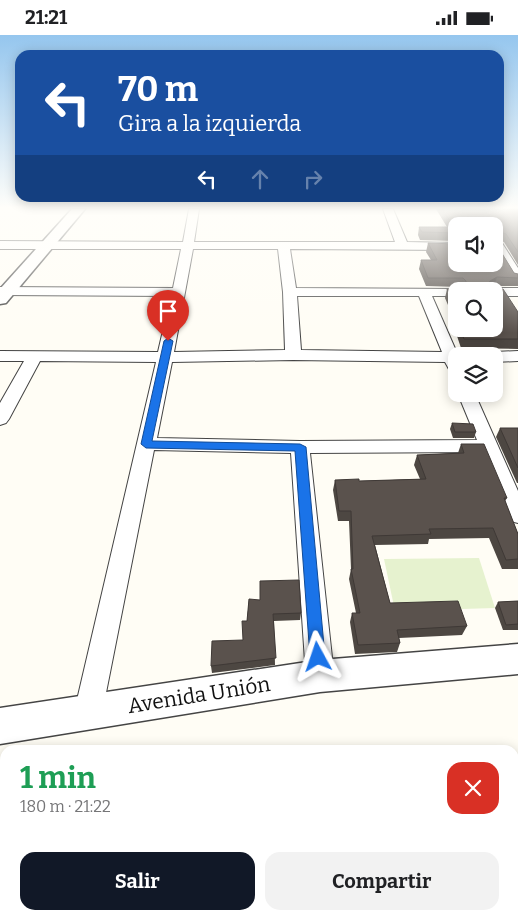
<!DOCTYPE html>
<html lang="es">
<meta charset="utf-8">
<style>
body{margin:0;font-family:Bitter,serif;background:#f2f2f2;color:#202124;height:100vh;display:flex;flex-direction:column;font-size:19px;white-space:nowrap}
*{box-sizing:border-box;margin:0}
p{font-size:16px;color:#757577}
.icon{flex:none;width:28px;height:28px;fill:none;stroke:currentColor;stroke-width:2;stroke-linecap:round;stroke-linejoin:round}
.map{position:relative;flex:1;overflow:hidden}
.side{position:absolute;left:0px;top:710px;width:519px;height:175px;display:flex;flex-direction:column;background:#fff;border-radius:15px 15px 0 0;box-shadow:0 2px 12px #0003}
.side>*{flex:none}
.guide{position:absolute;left:15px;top:15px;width:489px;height:152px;border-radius:15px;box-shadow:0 2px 12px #0003;background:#1a4fa0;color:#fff;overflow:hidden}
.fabs{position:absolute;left:448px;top:182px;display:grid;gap:10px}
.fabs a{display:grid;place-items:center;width:55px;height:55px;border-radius:10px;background:#fff;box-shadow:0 2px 12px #0003;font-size:25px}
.pin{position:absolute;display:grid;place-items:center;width:42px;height:42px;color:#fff;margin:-51px -21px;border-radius:50% 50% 50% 0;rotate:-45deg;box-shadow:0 0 5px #0007}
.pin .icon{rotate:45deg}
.me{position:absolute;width:55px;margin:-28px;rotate:355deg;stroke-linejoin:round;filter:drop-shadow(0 0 4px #0008)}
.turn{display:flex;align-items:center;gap:18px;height:105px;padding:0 20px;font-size:22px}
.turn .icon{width:65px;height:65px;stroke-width:2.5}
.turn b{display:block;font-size:35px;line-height:42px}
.lanes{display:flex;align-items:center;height:48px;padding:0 20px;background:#0003;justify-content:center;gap:25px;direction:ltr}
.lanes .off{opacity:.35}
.round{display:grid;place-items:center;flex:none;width:52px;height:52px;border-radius:15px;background:#f2f2f2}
.head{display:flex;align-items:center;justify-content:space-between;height:85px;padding:0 20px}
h1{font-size:30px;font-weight:700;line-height:38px;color:#1e9e55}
.cta{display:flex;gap:10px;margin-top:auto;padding:10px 20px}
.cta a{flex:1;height:58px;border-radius:15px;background:#111827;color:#fff;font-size:20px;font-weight:700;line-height:58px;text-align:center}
.cta a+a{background:#f2f2f2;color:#202124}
.status{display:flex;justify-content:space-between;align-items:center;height:35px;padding:0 25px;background:#fff;direction:ltr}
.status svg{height:14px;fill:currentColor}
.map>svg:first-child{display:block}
</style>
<div class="status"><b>21:21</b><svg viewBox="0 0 49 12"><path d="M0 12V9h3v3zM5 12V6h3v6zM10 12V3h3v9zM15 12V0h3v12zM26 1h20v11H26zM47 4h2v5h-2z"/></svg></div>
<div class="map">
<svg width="518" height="885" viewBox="0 0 518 885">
<rect width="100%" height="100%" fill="#fffdf5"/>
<path fill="#e6f2cf" d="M479,523L495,573L395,576L384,524Z"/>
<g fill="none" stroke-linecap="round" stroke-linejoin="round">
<g fill="#b9e0f7" fill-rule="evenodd">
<path d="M518,730V764L514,765V731Z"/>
<path d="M5,761V797L0,798V762Z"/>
</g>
<defs>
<g id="minor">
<path d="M189,174H199L194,207H395L383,174H393L407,207L456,208V215L290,214L296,253L461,254L462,256H456V261H432L457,318L463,321H456V338L450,336L445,327L293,325L172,327L157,403L300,406L477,405L458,359H475L518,456V488L510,486L507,480L482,417L310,418L334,641L330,650L320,654L310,650L306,641L291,418L154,415L102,678L98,688L88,692L78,688L74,678L156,327L40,326L9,384L6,388L0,390V368L24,326H0V316L158,317L171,261L0,260V252L173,253L181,214H0V206L183,207ZM193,214H278L283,257L285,315L174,317ZM297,261H419L442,317L301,315Z"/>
<path d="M498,207L502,208L518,233V247L513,246L494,214V209Z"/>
<path d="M494,253H518V261H494V256H488Z"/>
<path d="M518,316V326L494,327V321H487L494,317Z"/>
</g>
<g id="tertiary">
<path d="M72,174H85L6,268L0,269V254Z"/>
<path d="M518,609V639L320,657L0,709V673L320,625Z"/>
</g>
</defs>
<use href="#minor" stroke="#444" stroke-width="2"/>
<use href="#tertiary" stroke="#444" stroke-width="3"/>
<use href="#minor" fill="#fff" fill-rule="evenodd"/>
<use href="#tertiary" fill="#fff" fill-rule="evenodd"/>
</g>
<g fill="#4d4742" fill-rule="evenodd">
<path d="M436,174H518V230L504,207L498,205L495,207L514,238L518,239V251H495V254L518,277V314L461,313L453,289L454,284L445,263L447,254H458L459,252L426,251L419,234L421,225H431L426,217L428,208L494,229L456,191V206L420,205L418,200L419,192H447ZM456,256L494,294H456Z"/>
<path d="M452,388L476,397L474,403H453L450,394Z"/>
<path d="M500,393H518V448H517L496,402Z"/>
<path d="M461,409L507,463L505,466L518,499V534H502L489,503L429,504L428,509L375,510L390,568L467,591L462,600L399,603L400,608L397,617L355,619L350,587L352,578H356L349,544L351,534L349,486H338L333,455L335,445L359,446L420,444L414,430L417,420L458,418Z"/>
<path d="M249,564L301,578L300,585L274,586L275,630L212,638L211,631L243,605L247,586Z"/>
<path d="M518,566V595H503L495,573L498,567Z"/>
</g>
<g fill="#3f3936">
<path d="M501,197L498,205L494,207L496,199Z"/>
<path d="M497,242L494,251L487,254L490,246Z"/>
<path d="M209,880H213L212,885H209Z"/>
</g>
<g fill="#5a524d" stroke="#3f3936">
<path d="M442,174H518V217L506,199L501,197L496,199L495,207L514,238L518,239V243L497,242L490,246L489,248L495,249V254H503L518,277V304H464L460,294H494V256H456V275L447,254H458L460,249H466V246L463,243H428L421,225H437L428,208L456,209V229H494V191H456V198L422,197L419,192H454Z"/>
<path d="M452,388L473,389L476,397H455Z"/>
<path d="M500,393H518V433Z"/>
<path d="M461,409H484L507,463H504L518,499V524L506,525L493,493L429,494L431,499L372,501L390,568L458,566L467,591L397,595L400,608L358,610L352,578H360L351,534H353L351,476H339L335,445L359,444V446L426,444L417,420L464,418Z"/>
<path d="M299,545L301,578L273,579L276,623L211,631L212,606L243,605L242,586H247L249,564L260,565V546Z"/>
<path d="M518,566V589L506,590L498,567Z"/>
<path d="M126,880H209V885H125Z"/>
</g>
<linearGradient id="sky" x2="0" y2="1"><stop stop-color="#95c6ee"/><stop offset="0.58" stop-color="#fffefa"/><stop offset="1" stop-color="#fffefa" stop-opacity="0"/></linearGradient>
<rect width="518" height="298" fill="url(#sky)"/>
<path fill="#1a73e8" stroke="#114b97" d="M168,303L173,306L152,406L300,409L306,412L325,622L323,627L318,629L313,627L310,622L295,416L146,413L141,409L164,306Z"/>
<g text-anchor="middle" stroke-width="5" stroke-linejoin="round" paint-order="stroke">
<g font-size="21" fill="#111" stroke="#fff">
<text transform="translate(199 660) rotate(-9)" y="7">Avenida Unión</text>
</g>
</g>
</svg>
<div class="fabs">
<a><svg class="icon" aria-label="sound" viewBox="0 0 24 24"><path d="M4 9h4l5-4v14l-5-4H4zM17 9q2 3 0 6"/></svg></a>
<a><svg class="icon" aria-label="search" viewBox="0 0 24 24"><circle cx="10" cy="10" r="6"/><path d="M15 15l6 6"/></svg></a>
<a><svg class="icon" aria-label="layers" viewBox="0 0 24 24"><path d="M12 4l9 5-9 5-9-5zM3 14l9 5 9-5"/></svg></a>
</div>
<div class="pin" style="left:168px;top:306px;background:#d93025"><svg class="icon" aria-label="arrive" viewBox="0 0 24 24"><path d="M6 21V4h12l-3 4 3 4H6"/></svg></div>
<svg class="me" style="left:318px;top:622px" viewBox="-20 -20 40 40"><path d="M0-17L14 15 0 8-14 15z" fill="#1a73e8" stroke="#fff" stroke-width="4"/></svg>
<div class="guide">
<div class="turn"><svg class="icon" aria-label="left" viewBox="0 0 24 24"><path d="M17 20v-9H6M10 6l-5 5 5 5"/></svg><div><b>70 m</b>Gira a la izquierda</div></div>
<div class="lanes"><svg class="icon" aria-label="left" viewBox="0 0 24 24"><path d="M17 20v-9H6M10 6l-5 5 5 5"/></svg><svg class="icon off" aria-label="ahead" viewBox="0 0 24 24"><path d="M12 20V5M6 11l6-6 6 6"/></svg><svg class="icon off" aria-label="right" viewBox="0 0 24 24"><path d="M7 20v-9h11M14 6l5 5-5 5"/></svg></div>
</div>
<section class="side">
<div class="head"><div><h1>1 min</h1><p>180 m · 21:22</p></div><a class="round" style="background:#d93025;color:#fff"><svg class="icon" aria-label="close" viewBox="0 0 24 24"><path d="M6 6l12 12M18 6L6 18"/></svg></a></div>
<div class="cta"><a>Salir</a><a>Compartir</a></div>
</section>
</div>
